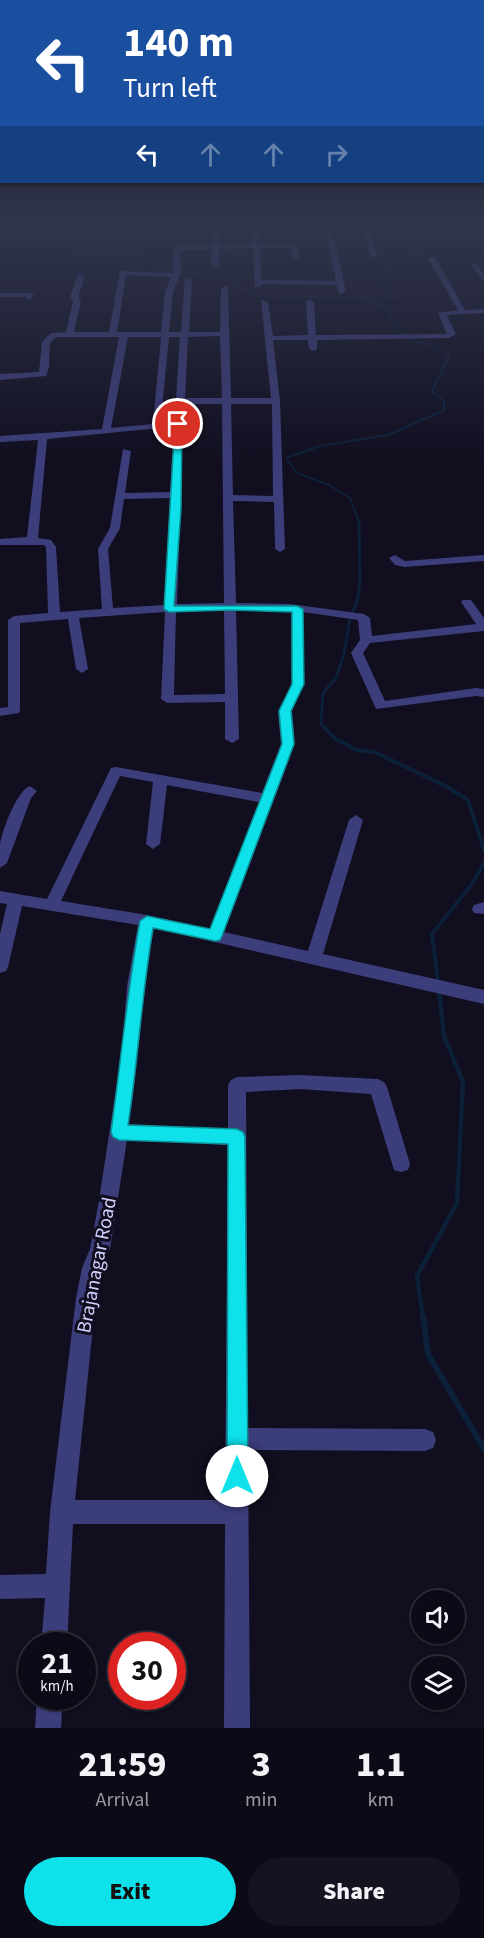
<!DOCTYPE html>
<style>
body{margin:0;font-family:"Source Sans 3",sans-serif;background:#151320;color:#f1f3f6;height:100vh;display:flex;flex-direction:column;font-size:22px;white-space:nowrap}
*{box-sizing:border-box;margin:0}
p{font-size:20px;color:#9a9aa1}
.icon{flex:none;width:33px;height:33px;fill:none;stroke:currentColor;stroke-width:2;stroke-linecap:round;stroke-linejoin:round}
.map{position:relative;height:1728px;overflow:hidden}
.details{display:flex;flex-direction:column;background:#0c0a17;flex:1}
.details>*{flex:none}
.top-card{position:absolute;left:0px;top:0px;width:484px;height:183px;box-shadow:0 2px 4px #0004,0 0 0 2px #2c2b36;background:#1a4fa0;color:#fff;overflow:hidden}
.buttons{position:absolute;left:411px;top:1590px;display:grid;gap:12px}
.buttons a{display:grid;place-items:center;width:54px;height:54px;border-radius:50%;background:#0c0a17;box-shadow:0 2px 4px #0004,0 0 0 2px #2c2b36;font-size:30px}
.speed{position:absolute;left:18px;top:1632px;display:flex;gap:12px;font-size:30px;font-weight:700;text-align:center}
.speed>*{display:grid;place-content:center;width:78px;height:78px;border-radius:50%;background:#0c0a17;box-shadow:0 2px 4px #0004,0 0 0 2px #2c2b36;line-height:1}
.speed small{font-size:15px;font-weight:400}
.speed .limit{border:9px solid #d22;background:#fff;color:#111}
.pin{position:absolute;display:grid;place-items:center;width:51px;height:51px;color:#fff;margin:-26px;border:3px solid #fff;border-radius:50%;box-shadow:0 2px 6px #0007}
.me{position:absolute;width:66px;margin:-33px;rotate:0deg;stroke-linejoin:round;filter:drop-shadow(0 0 4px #0008)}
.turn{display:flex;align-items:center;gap:21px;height:126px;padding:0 24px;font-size:27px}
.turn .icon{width:78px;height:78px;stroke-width:2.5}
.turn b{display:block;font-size:42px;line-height:51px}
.lanes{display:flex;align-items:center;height:57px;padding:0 24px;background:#0003;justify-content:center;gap:30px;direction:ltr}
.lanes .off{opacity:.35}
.eta{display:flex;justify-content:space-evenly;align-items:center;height:102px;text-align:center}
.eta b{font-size:36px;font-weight:800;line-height:42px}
.cta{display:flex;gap:12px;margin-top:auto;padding:12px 24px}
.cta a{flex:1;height:69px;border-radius:36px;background:#0ee1e9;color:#111;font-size:24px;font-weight:800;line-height:69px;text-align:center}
.cta a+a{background:#151320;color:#f1f3f6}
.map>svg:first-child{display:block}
</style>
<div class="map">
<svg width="484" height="1728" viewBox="0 0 484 1728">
<rect width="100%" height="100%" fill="#100e1f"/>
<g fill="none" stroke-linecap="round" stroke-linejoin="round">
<g stroke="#0c203a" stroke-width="1.5">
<path d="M53,225L62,227"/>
<path d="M77,225L62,227L47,238C67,249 94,256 116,256C126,256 136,253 145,256C153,258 158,265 163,271L223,275C236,279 244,291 257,296L386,299L396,297L379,279C383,260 401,260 416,252L421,242L417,233L444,228L484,233"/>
<path d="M362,298L388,309C404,355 417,332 449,355L448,357"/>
</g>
<path stroke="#0c203a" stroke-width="2" d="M359,522L350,498L329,485L297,473L286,458L320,446L388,435L444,410V402L432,391L449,356"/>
<path stroke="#0c203a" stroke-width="3" d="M326,730L321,724L323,693L336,678L344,654L350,618L357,602L360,583L359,521"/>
<g stroke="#0c203a" stroke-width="4">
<path d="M325,728L334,738L356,750L375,752L449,788L468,800L484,850"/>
<path d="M438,983L432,934L472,884L484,863"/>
</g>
<path stroke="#0c203a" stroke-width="4.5" d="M423,1318L417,1276L457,1203L463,1082L444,1036L439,990"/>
<path stroke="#0c203a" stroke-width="6" d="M423,1316L428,1354L484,1449"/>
<g fill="#3c3d7b" fill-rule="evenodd">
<path d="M0,225H6L0,232Z"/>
<path d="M213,225H219V245L252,244V225H258L259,244L297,245L300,257L296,259L292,257V248H260L261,280L336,281L325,225H331L346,292L339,294L337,285L262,284L261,287H255L253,248L219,249V266L215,268L211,266L212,249L179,251L182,269L173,292L169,332H181L185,277L192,279L189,332H220L221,288L228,286L231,398H271L261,300L268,302L273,336L308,335L306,302L310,300L314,302L316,335L447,334L438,313L458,310L428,259L432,257L436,259L465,310L484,309V313L447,315L456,334L449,338L317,340V349L313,351L309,349L308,340H273L280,401L285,549L280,552L275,549L274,502L233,501L236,603L290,604L364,614L370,618L372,636L476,624L461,602L463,600H471L484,618V631L370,643L363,653L385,701L476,688L484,689V697L476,696L376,709L351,653L360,640L358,620L303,612L304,684L292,711L295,744L224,932L308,951L349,820L356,815L363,820L323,954L484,990V1004L154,928C142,993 139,1059 129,1124L228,1129V1085L231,1080L237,1077L300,1075L378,1079L384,1082L387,1087L410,1164L408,1170L401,1172L394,1170L371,1094L300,1089L246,1092L248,1428L425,1429L433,1432L436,1440L433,1448L425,1451L248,1450L250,1728H224L225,1524H73L67,1646H41L45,1598L0,1599V1575L46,1574L50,1512L76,1298L82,1268L90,1249L98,1206L122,1051L127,986L138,925L22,906L8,967L6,971L0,973V934L7,904L0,903V891L47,899L111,768L116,767L262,793L281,744L278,711L292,684L291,611L236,610L239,739L232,743L225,739V702L167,703L161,699L165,612L79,618L88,669L82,673L76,669L68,619L20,623V710L19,713L0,716V708L8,707V620L14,616L48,613L46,547L44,545H0V539L27,537L38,440L0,442V436L102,429L119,337H56L50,343L49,367L46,376L0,380V374L39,372L42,342L51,333L66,332L73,301L70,297L78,274L85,276L78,297L81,301L74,332H109L120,271L173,273V249L181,245H212ZM126,275L171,277L165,292L161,332H117ZM220,336L222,398H185L188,337ZM128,337H161L153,424L111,428ZM169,337H180L176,398L168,401L175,404L170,492L125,493L131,451L123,449L110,528L98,549L102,609L60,612L56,547L51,540L38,538L47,439L160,428ZM184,404H222L224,603L177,604ZM231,404H272L273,496L233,495ZM170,498L165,605L113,608L108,549L120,528L124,499ZM224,610L225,694L174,695L176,611ZM120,776L153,782L146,844L153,849L160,844L167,785L259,802L210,929L147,915L61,901ZM127,1140L228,1145L225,1500H75L96,1298L102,1268L110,1249Z"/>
<path d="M286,225H292V238L287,237Z"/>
<path d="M362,225H368L378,258L371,256Z"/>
<path d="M471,264H477L484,275V282Z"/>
<path d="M0,293H30L34,295L29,301L26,297H0Z"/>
<path d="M395,555L405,561L484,555V561L405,567L395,565L389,558Z"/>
<path d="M30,786L37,791L31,798L7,863L0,868C0,861 0,852 0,844C2,831 17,790 30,786Z"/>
<path d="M484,902V914L474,913L472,909L474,905Z"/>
<path d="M37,1696H63L61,1728H35Z"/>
</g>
</g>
<linearGradient id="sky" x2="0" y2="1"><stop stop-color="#090811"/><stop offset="0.48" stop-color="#31364d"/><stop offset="1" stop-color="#31364d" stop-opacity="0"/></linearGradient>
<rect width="484" height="467" fill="url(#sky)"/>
<path fill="#0ee1e9" stroke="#099297" stroke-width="1.5" d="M175,422L182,424L181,509L174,606H297L303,609L304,684L291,711L294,744L222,936L220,940L215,941L153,928C142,993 138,1059 128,1125L237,1129L243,1132L245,1137L248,1476L245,1483L237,1486L230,1483L227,1476L228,1144L119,1140L113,1137L111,1132C121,1062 127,991 140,921L147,916L210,929L282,744L279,711L292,684V612L229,610L169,612L164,609Z"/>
<g text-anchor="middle" stroke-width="6" stroke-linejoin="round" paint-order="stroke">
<g font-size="20" fill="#d1cffc" stroke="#100e1f">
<text transform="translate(96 1265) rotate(-79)" y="7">Brajanagar Road</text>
</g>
</g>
</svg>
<div class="buttons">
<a><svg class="icon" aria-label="sound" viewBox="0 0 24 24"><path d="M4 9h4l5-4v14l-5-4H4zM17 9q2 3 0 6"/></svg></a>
<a><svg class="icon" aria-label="layers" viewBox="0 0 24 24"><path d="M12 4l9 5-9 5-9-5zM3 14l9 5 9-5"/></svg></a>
</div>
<div class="speed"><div>21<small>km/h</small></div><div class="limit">30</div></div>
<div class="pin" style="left:178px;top:424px;background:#d93025"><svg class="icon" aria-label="arrive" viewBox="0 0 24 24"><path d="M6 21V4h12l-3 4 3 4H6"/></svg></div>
<svg class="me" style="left:237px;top:1476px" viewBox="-20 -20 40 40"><circle r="19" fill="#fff"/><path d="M0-13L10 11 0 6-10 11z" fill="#0ee1e9"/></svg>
<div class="top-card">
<div class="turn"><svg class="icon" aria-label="left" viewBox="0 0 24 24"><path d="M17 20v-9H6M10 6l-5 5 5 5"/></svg><div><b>140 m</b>Turn left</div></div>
<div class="lanes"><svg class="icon" aria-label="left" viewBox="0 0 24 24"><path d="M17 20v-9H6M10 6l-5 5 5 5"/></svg><svg class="icon off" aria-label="ahead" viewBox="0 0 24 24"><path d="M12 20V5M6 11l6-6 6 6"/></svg><svg class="icon off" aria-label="ahead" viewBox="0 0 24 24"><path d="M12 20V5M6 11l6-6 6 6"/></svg><svg class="icon off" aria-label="right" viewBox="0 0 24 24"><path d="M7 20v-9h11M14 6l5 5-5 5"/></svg></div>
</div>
</div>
<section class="details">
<div class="eta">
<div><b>21:59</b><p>Arrival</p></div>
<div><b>3</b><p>min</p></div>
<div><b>1.1</b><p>km</p></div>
</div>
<div class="cta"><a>Exit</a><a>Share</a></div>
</section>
